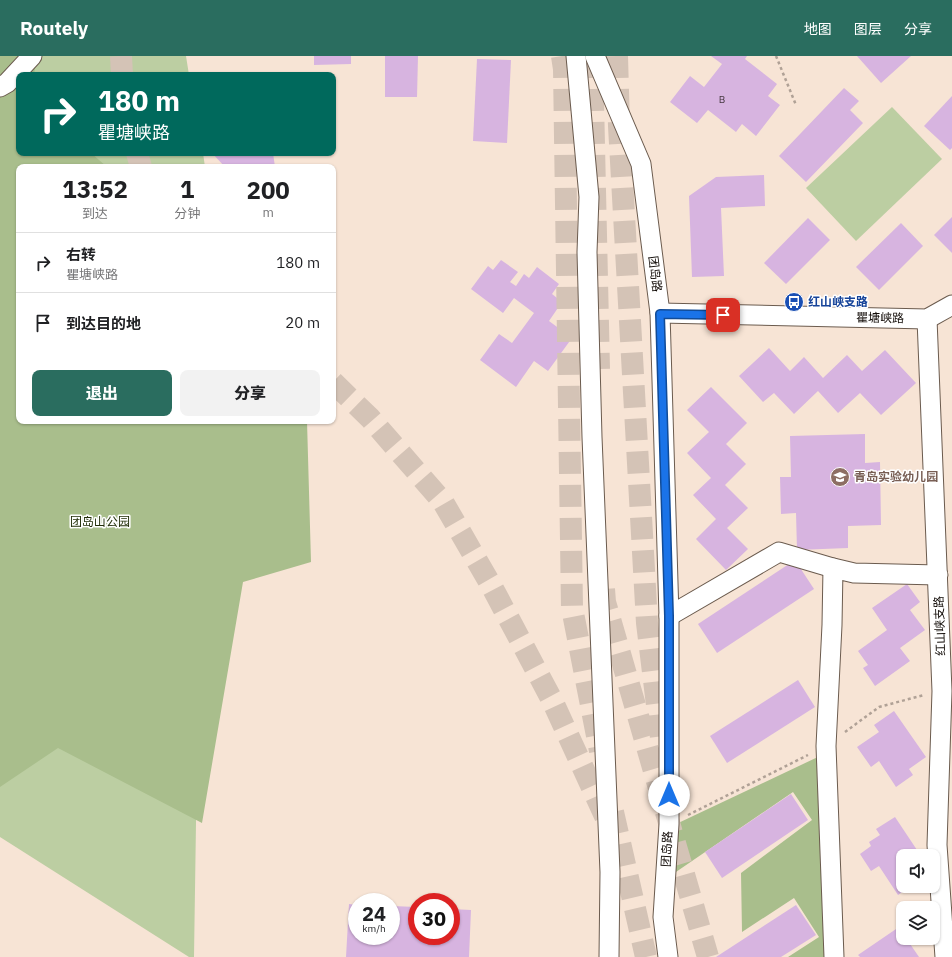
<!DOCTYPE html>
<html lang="zh">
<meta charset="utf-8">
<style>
body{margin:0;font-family:"IBM Plex Sans","Noto Sans SC",sans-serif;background:#f2f2f2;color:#202124;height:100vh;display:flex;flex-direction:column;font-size:15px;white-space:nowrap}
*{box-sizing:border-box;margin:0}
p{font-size:13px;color:#757577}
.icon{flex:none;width:22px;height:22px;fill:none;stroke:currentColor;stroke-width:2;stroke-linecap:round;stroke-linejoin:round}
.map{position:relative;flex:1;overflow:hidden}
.drawer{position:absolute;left:16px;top:108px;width:320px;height:260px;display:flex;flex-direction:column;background:#fff;border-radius:8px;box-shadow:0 1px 3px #0004}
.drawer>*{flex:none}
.guide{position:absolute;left:16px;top:16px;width:320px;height:84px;border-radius:8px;box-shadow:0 1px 3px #0004;background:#00695c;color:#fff;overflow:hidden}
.fabs{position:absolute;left:896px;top:793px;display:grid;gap:8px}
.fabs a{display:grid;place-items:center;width:44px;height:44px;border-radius:8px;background:#fff;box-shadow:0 1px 3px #0004;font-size:20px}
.speed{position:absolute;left:348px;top:837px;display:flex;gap:8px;font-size:20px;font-weight:700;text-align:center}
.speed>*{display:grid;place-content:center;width:52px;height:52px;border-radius:50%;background:#fff;box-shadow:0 1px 3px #0004;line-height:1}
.speed small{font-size:10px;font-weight:400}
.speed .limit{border:6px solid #d22;background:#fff;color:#111}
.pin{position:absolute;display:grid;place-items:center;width:34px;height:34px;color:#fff;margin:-17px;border-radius:8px;box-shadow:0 2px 6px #0006}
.me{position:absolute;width:44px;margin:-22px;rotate:0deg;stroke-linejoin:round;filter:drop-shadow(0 0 3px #0008)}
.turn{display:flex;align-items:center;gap:14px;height:84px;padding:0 16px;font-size:18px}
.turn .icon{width:52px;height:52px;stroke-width:2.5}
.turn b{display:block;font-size:28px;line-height:34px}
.eta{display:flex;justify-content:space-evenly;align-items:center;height:68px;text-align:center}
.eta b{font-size:24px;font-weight:800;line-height:28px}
.primary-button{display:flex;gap:8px;margin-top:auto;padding:8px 16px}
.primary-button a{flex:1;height:46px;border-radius:8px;background:#2a6d5f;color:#fff;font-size:16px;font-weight:800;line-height:46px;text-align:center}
.primary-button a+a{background:#f2f2f2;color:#202124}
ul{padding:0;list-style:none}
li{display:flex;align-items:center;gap:12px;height:60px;padding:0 16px;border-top:1px solid #e0e0e0}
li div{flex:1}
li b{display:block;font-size:15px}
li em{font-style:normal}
header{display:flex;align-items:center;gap:24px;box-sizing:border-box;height:56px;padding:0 20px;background:#2a6d5f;color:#fff}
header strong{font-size:19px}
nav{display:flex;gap:22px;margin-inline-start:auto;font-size:14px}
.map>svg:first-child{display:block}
</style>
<header>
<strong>Routely</strong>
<nav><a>地图</a><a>图层</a><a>分享</a></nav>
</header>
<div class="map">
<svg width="952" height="901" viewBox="0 0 952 901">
<rect width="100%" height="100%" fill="#f7e4d5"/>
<g fill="#bccea2">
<path d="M0,0H186L189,19H19V97H203L205,111H19V365H202L194,901H189L0,781Z"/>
<path d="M892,51L942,103L856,185L806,132Z"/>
</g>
<g fill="#a9be8c">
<path d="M0,0H37L34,19H19V97H91L107,111H19V365H307L311,506L243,526L202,767L58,692L0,731Z"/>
<path d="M820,700L827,901H788L819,881L794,842L742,876L741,817L812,764L793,736L673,818L674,769Z"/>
</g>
<g fill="#d7b4e0">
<path d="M314,0H351V8L314,9Z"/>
<path d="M385,0H418L417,41H385Z"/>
<path d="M711,0H747L745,3L777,28L768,40L780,49L756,80L742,68L736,76L708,54L697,67L670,46L690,20L704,31L722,8Z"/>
<path d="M857,0H911L881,27Z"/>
<path d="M477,3L511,4L507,87L473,85Z"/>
<path d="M844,32L859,45L850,54L863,67L806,126L779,100Z"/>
<path d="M952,40V92L950,94L924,70Z"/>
<path d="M212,97H273L275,111H225Z"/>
<path d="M764,119L765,150L721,152L724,220L692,221L689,140L716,121Z"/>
<path d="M952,161V197L934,179Z"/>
<path d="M808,162L830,184L786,228L764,207Z"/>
<path d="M901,167L923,190L879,234L856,211Z"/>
<path d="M501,204L518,216L510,226L516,230L524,218L529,222L537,211L559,228L552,238L562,246L549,265L572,282L548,315L534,305L516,331L480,304L499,278L512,287L534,257L514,242L503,257L471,233L488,210L493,214Z"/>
<path d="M769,292L790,315L804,301L823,322L847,299L862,315L885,294L916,327L881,359L860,337L838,357L818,335L794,358L774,337L763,346L739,320Z"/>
<path d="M711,331L747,367L726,388L746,408L725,429L748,452L727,472L748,493L726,514L696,483L716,463L693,439L711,422L687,397L709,376L687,354Z"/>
<path d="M865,378V407L880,406L881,469L848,470V492L797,494L796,457L781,458L780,421H791L790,380Z"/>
<path d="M795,504L814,533L717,597L698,568Z"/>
<path d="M907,528L920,546L910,554L925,574L900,592L910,605L875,630L863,612L868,609L858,595L887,574L872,552Z"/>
<path d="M798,624L815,651L727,707L710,680Z"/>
<path d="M894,655L926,701L909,713L913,719L896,731L879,705L871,711L857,691L879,676L874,669Z"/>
<path d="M791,738L808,764L722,822L705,796Z"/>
<path d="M895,761L921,800H903V830H911L898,839L879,810L871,815L860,798L871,790L869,786L880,779L876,773Z"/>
<path d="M349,848L357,849V880H391V850L417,851V880H451V853L471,854L469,901H346Z"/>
<path d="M796,849L816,879L781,901H716Z"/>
<path d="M899,871L903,877V882H906L919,901H860L858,899Z"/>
</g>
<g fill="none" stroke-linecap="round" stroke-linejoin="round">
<g stroke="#d4c3b6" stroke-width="22" stroke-dasharray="22 11" stroke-linecap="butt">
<path d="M121,0L122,19"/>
<path d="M562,0L564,13L572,552L600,695"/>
<path d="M592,0L599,313"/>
<path d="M617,0L619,70L647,567L663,698"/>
<path d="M137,97L141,111"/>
<path d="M333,326L370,362L443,446L491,529L552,644L610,771"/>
<path d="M604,533L605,546L708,901"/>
<path d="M613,756L646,901"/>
</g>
<defs>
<g id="minor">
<path d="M576,0L589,141L587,196L592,381L610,816L609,901"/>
<path d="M595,0L641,108L660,257L669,560V768L663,861L668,901"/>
<path d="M0,31L7,27L32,0"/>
<path d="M660,257L927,263L952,249"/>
<path d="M927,263L942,635L937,789L945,901"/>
<path d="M669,560L779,496L833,512"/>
<path d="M834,901L826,690L832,569L833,512L854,517L938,519"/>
</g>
</defs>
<use href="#minor" stroke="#6b5b4e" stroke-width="21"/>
<g stroke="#b0a196" stroke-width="2.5" stroke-dasharray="3 3" stroke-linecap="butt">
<path d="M776,0L796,49"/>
<path d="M845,676L879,651L924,639"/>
<path d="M688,759L808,699"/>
</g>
<use href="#minor" stroke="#fff" stroke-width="19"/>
</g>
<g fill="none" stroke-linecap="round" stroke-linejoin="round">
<defs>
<path id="route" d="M669,739V560L660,258L723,259"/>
</defs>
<use href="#route" stroke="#114b97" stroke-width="10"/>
<use href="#route" stroke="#1a73e8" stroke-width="7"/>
</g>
<defs>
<symbol id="bus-disc" viewBox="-11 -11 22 22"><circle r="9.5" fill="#1a4fb4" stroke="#fff"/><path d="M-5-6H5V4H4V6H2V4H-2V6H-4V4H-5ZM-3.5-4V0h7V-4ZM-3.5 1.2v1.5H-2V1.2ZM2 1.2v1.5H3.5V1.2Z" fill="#fff"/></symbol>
<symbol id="school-disc" viewBox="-11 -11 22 22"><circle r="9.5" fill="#8d6e63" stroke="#fff"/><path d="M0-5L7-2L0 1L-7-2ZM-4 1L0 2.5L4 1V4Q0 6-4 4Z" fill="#fff"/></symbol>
</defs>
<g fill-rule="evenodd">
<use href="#bus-disc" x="783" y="235" width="22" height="22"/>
<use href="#school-disc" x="829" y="410" width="22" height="22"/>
</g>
<g text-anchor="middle" stroke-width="3" stroke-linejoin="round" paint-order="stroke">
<g font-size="10" fill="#42353d">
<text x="722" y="47">B</text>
</g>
<g font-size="12" fill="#110b07" stroke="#fff">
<text transform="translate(655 218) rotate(83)" y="4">团岛路</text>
<text transform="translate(880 262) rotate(1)" y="4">瞿塘峡路</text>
<text transform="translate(940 570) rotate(-92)" y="4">红山峡支路</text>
<text transform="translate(667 793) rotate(-87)" y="4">团岛路</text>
</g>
<g font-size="12" font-weight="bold" fill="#164399" stroke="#fff" text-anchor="start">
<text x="808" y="250">红山峡支路</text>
</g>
<g font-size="12" font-weight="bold" fill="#785e54" stroke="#fff" text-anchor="start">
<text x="854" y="425">青岛实验幼儿园</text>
</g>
<g font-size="12" fill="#222f09" stroke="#fff">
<text x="100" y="470">团岛山公园</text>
</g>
</g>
</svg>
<div class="fabs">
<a><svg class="icon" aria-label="sound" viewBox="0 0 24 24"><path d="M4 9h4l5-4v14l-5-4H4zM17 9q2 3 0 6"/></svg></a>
<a><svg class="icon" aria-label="layers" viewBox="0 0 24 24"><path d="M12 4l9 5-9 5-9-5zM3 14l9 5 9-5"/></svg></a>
</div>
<div class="speed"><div>24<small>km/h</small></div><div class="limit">30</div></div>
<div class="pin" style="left:723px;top:259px;background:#d93025"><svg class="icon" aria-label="arrive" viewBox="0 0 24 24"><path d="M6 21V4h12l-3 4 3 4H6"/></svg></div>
<svg class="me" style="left:669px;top:739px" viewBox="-20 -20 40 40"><circle r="19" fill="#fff"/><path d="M0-13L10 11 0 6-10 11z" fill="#1a73e8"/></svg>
<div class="guide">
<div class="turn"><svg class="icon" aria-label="right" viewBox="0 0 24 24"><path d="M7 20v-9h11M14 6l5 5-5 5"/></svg><div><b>180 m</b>瞿塘峡路</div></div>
</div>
<section class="drawer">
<div class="eta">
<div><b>13:52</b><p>到达</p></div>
<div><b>1</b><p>分钟</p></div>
<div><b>200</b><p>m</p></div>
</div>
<ul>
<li><svg class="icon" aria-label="right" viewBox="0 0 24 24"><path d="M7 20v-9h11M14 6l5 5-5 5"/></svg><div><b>右转</b><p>瞿塘峡路</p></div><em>180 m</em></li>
<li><svg class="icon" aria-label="arrive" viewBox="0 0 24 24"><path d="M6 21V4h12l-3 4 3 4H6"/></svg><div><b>到达目的地</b></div><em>20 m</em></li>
</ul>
<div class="primary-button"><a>退出</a><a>分享</a></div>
</section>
</div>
